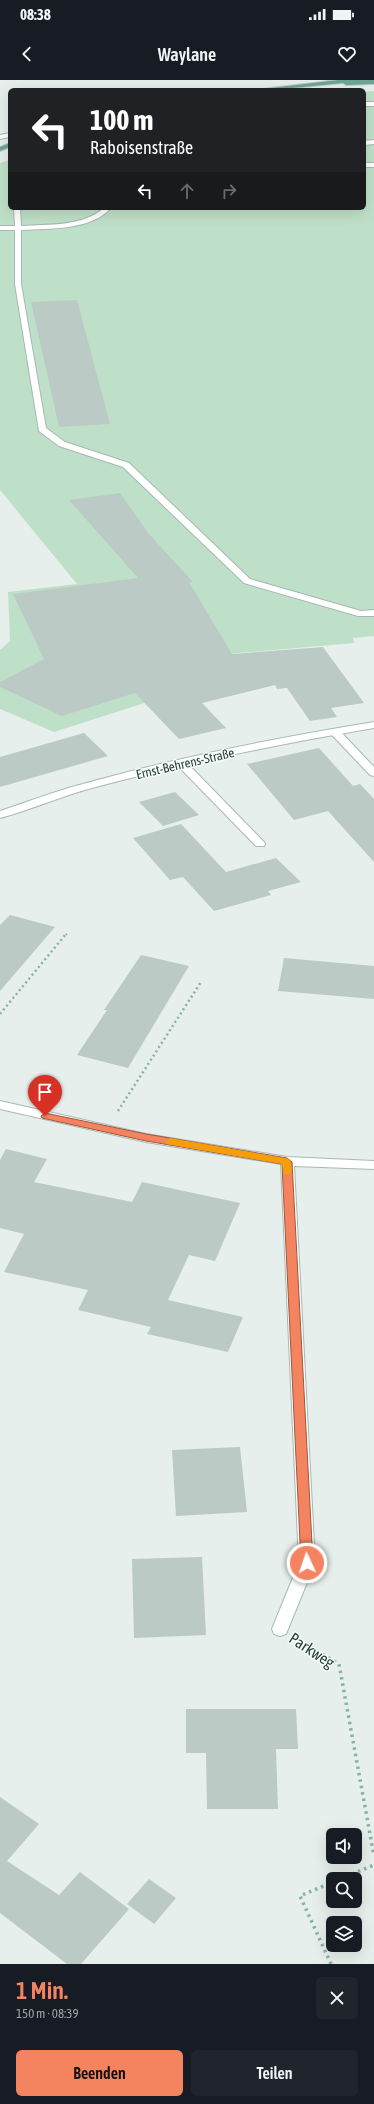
<!DOCTYPE html>
<html lang="de">
<meta charset="utf-8">
<style>
body{margin:0;font-family:"Asap Condensed",sans-serif;background:#20242c;color:#f1f3f6;height:100vh;display:flex;flex-direction:column;font-size:15px;white-space:nowrap}
*{box-sizing:border-box;margin:0}
p{font-size:13px;color:#9ea1a6}
.icon{flex:none;width:22px;height:22px;fill:none;stroke:currentColor;stroke-width:2;stroke-linecap:round;stroke-linejoin:round}
.map{position:relative;height:1884px;overflow:hidden}
.sheet{display:flex;flex-direction:column;background:#171b24;flex:1}
.sheet>*{flex:none}
.top-card{position:absolute;left:8px;top:8px;width:358px;height:122px;border-radius:6px;box-shadow:0 4px 16px #0002;background:#202124;color:#fff;overflow:hidden}
.buttons{position:absolute;left:326px;top:1748px;display:grid;gap:8px}
.buttons a{display:grid;place-items:center;width:36px;height:36px;border-radius:6px;background:#171b24;box-shadow:0 4px 16px #0002;font-size:20px}
.pin{position:absolute;display:grid;place-items:center;width:34px;height:34px;color:#fff;margin:-41px -17px;border-radius:50% 50% 50% 0;rotate:-45deg;box-shadow:0 0 4px #0007}
.pin .icon{rotate:45deg}
.me{position:absolute;width:44px;margin:-22px;rotate:357deg;stroke-linejoin:round;filter:drop-shadow(0 0 3px #0008)}
.turn{display:flex;align-items:center;gap:14px;height:84px;padding:0 16px;font-size:18px}
.turn .icon{width:52px;height:52px;stroke-width:2.5}
.turn b{display:block;font-size:28px;line-height:34px}
.lanes{display:flex;align-items:center;height:38px;padding:0 16px;background:#0003;justify-content:center;gap:20px;direction:ltr}
.lanes .off{opacity:.35}
.round{display:grid;place-items:center;flex:none;width:42px;height:42px;border-radius:6px;background:#20242c}
.overview{display:flex;align-items:center;justify-content:space-between;height:68px;padding:0 16px}
h1{font-size:24px;font-weight:600;line-height:30px;color:#f4845f}
.button{display:flex;gap:8px;margin-top:auto;padding:8px 16px}
.button a{flex:1;height:46px;border-radius:6px;background:#f4845f;color:#111;font-size:16px;font-weight:600;line-height:46px;text-align:center}
.button a+a{background:#20242c;color:#f1f3f6}
.status{display:flex;justify-content:space-between;align-items:center;height:28px;padding:0 20px;background:#171b24;direction:ltr}
.status svg{height:11px;fill:currentColor}
header{display:flex;justify-content:space-between;align-items:center;height:52px;padding:0 16px;background:#171b24;font-size:18px;font-weight:600}
.map>svg:first-child{display:block}
</style>
<div class="status"><b>08:38</b><svg viewBox="0 0 49 12"><path d="M0 12V9h3v3zM5 12V6h3v6zM10 12V3h3v9zM15 12V0h3v12zM26 1h20v11H26zM47 4h2v5h-2z"/></svg></div>
<header><svg class="icon" aria-label="back" viewBox="0 0 24 24"><path d="M15 5l-7 7 7 7"/></svg>Waylane<svg class="icon" aria-label="heart" viewBox="0 0 24 24"><path d="M12 20l-8-8c-3-5 5-10 8-4 3-6 11-1 8 4z"/></svg></header>
<div class="map">
<svg width="374" height="1884" viewBox="0 0 374 1884">
<rect width="100%" height="100%" fill="#e6efeb"/>
<path fill="#bfe0c8" d="M374,11V556L353,558L354,563L217,575L216,600L54,652L0,629V570L10,561L8,512L77,504L0,410V83L10,80V128H364V12Z"/>
<g fill="#bbcac4">
<path d="M77,220L110,344L59,347L31,222Z"/>
<path d="M120,413L149,454L193,502H189L232,574L323,567L364,623L331,628L337,637L310,641L287,608L277,609L275,605L202,623L226,648L179,659L135,613L62,636L0,607V602L44,579L13,514L138,498L69,420Z"/>
<path d="M84,653L108,676L0,707V677Z"/>
<path d="M319,668L353,706L360,704L374,719V782L328,731L294,740L247,684Z"/>
<path d="M175,712L199,735L163,746L139,722Z"/>
<path d="M181,744L226,792L276,778L301,802L268,811L271,815L214,831L183,797L170,800L133,758Z"/>
<path d="M10,835L55,847L0,911V845Z"/>
<path d="M141,875L189,886L128,988L77,975L107,930H104Z"/>
<path d="M284,878L374,886V919L278,911Z"/>
<path d="M6,1069L47,1079L34,1102L132,1122L142,1102L240,1123L215,1181L189,1175L168,1220L243,1237L228,1272L147,1254L151,1247L78,1230L88,1210L4,1192L24,1154L0,1148V1080Z"/>
<path d="M240,1367L247,1432L176,1436L172,1370Z"/>
<path d="M202,1477L206,1555L134,1558L132,1479Z"/>
<path d="M186,1629H296L298,1669H276L278,1729H207L206,1673H186Z"/>
<path d="M0,1717L39,1744L7,1781L59,1815L80,1792L129,1829L81,1884H67L0,1833Z"/>
<path d="M149,1799L176,1818L154,1844L127,1824Z"/>
</g>
<g fill="none" stroke-linecap="round" stroke-linejoin="round">
<defs>
<g id="service">
<rect x="364" y="22" width="10" height="4"/>
<path d="M374,60V64L364,65V61Z"/>
<rect x="364" y="83" width="10" height="4"/>
<path d="M14,128H20L21,146C49,144 82,147 104,128H111C90,151 50,148 21,150V204L46,348L65,362L129,383L250,499L361,531L374,530V536H358L244,503L123,387L59,366L39,351L15,204V150H0V146H15Z"/>
<path d="M335,649L339,650L374,687V696L370,695L331,654L330,652Z"/>
<path d="M181,680L185,681L264,762L265,764L264,766H256L177,685L176,683L177,681Z"/>
</g>
<g id="minor">
<path d="M374,642V648C279,664 185,683 92,708C61,716 31,730 0,738V731C28,722 55,711 83,704C179,677 276,658 374,642Z"/>
<path d="M0,1021L146,1054L287,1077L374,1081V1089L294,1086L315,1483L286,1554L280,1556L274,1554L272,1549L299,1483L281,1084L146,1062L0,1029Z"/>
</g>
<path id="secondary" d="M10,53V57L0,59V55Z"/>
<g id="primary">
<path d="M338,0H374V4L346,5L343,3L272,10H253Z"/>
<path d="M10,63V67L0,71V67Z"/>
</g>
</defs>
<use href="#service" stroke="#a8b8b2" stroke-width="2"/>
<use href="#minor" stroke="#a8b8b2" stroke-width="2"/>
<use href="#secondary" stroke="#a4bbb3" stroke-width="2"/>
<use href="#primary" stroke="#c2cac8" stroke-width="2"/>
<path stroke="#86b3a5" stroke-width="2" stroke-dasharray="1.5 2.5" stroke-linecap="butt" d="M66,855L68,852"/>
<g stroke="#86b3a5" stroke-width="2.5" stroke-dasharray="2 3" stroke-linecap="butt">
<path d="M0,934L66,854"/>
<path d="M118,1031L201,902"/>
</g>
<g stroke="#86b3a5" stroke-width="3.5" stroke-dasharray="2.5 4" stroke-linecap="butt">
<path d="M300,1561L339,1584L374,1776"/>
<path d="M340,1799L374,1785"/>
<path d="M331,1884L300,1816L333,1802"/>
</g>
<use href="#service" fill="#fff" fill-rule="evenodd"/>
<use href="#minor" fill="#fff" fill-rule="evenodd"/>
<use href="#secondary" fill="#fff" fill-rule="evenodd"/>
<use href="#primary" fill="#6aa596" fill-rule="evenodd"/>
</g>
<path fill="#f4845f" stroke="#9f563e" d="M45,1033L146,1054L287,1078L292,1082L313,1483L311,1486H303L301,1483L282,1084L146,1061L42,1038L41,1036Z"/>
<path fill="#f59e0b" d="M170,1058L290,1079L292,1092L287,1095L284,1094L282,1084L166,1064L165,1062Z"/>
<g text-anchor="middle" stroke-width="3" stroke-linejoin="round" paint-order="stroke">
<g font-size="13" fill="#24423a" stroke="#f7fbf9">
<text transform="translate(185 683) rotate(-13)" y="5">Ernst-Behrens-Straße</text>
</g>
<g font-size="16" fill="#24423a" stroke="#f7fbf9">
<text transform="translate(312 1570) rotate(33)" y="6">Parkweg</text>
</g>
</g>
</svg>
<div class="buttons">
<a><svg class="icon" aria-label="sound" viewBox="0 0 24 24"><path d="M4 9h4l5-4v14l-5-4H4zM17 9q2 3 0 6"/></svg></a>
<a><svg class="icon" aria-label="search" viewBox="0 0 24 24"><circle cx="10" cy="10" r="6"/><path d="M15 15l6 6"/></svg></a>
<a><svg class="icon" aria-label="layers" viewBox="0 0 24 24"><path d="M12 4l9 5-9 5-9-5zM3 14l9 5 9-5"/></svg></a>
</div>
<div class="pin" style="left:45px;top:1036px;background:#d93025"><svg class="icon" aria-label="arrive" viewBox="0 0 24 24"><path d="M6 21V4h12l-3 4 3 4H6"/></svg></div>
<svg class="me" style="left:307px;top:1483px" viewBox="-20 -20 40 40"><circle r="17" fill="#f4845f" stroke="#fff" stroke-width="3"/><path d="M0-11L8 9 0 5-8 9z" fill="#fff"/></svg>
<div class="top-card">
<div class="turn"><svg class="icon" aria-label="left" viewBox="0 0 24 24"><path d="M17 20v-9H6M10 6l-5 5 5 5"/></svg><div><b>100 m</b>Raboisenstraße</div></div>
<div class="lanes"><svg class="icon" aria-label="left" viewBox="0 0 24 24"><path d="M17 20v-9H6M10 6l-5 5 5 5"/></svg><svg class="icon off" aria-label="ahead" viewBox="0 0 24 24"><path d="M12 20V5M6 11l6-6 6 6"/></svg><svg class="icon off" aria-label="right" viewBox="0 0 24 24"><path d="M7 20v-9h11M14 6l5 5-5 5"/></svg></div>
</div>
</div>
<section class="sheet">
<div class="overview"><div><h1>1 Min.</h1><p>150 m · 08:39</p></div><a class="round"><svg class="icon" aria-label="close" viewBox="0 0 24 24"><path d="M6 6l12 12M18 6L6 18"/></svg></a></div>
<div class="button"><a>Beenden</a><a>Teilen</a></div>
</section>
